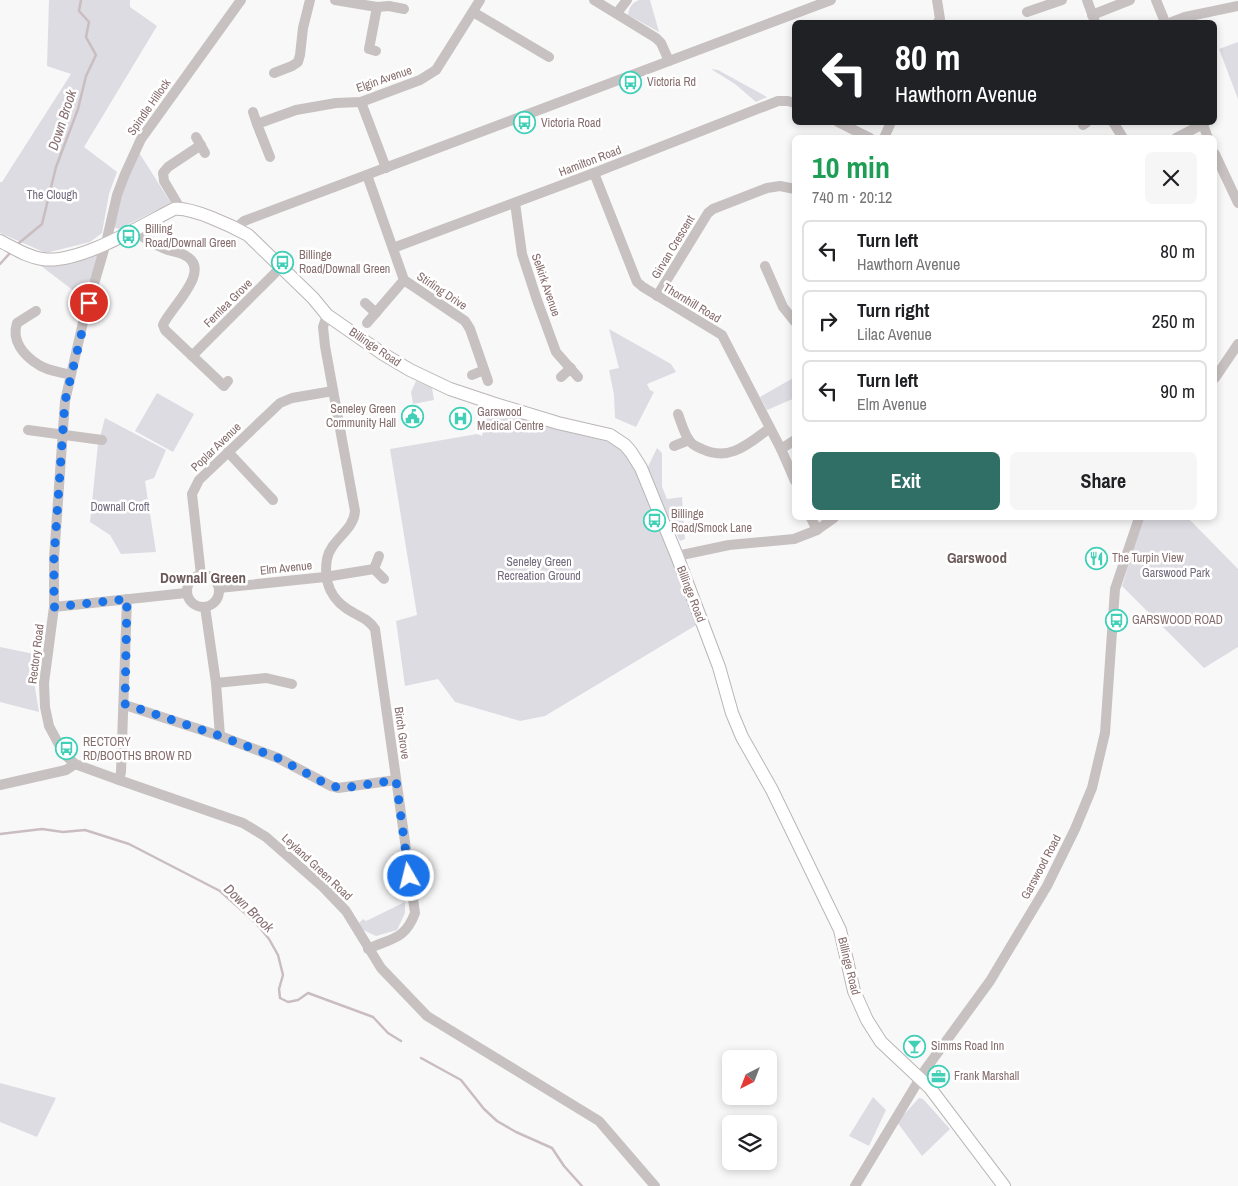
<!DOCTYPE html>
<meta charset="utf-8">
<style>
body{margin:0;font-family:"Archivo Narrow",sans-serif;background:#f6f6f6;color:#202124;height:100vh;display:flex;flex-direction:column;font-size:19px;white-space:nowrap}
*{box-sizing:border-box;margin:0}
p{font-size:16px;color:#757577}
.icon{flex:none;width:28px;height:28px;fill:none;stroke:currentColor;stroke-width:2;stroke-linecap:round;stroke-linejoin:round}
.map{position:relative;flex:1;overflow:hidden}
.side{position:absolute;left:792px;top:135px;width:425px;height:385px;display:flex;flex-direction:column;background:#fff;border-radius:8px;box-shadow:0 2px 8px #0003}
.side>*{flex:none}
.top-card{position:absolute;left:792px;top:20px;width:425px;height:105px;border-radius:8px;box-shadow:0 2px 8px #0003;background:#202124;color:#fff;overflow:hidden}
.needle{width:32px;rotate:222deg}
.buttons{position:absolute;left:722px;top:1050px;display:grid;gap:10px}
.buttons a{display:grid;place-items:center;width:55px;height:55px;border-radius:8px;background:#fff;box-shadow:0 2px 8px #0003;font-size:25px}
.pin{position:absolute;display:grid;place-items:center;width:42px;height:42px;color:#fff;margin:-21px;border:2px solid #fff;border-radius:50%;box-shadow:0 1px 5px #0007}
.me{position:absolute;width:55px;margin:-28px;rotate:352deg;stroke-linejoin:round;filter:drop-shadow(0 0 4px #0008)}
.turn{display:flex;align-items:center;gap:18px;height:105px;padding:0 20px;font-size:22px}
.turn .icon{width:65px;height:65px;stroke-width:2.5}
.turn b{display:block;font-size:35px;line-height:42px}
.round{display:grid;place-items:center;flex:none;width:52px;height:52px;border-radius:8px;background:#f6f6f6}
.head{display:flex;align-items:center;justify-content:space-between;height:85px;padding:0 20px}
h1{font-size:30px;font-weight:700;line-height:38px;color:#1e9e55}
.action{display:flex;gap:10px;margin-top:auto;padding:10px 20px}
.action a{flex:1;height:58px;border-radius:8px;background:#2f6f66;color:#fff;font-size:20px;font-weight:700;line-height:58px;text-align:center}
.action a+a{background:#f6f6f6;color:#202124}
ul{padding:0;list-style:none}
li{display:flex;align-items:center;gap:15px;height:62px;margin:0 10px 8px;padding:0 10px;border:2px solid #e0e0e0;border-radius:8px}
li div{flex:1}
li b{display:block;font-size:19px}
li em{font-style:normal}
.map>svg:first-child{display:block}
</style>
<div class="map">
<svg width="1238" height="1186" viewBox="0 0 1238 1186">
<rect width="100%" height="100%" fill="#f8f8f9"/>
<g fill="#dddce3">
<path d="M49,0H130V7L157,26L84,147L117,172L109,194L102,233L90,242L46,253L0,233V182H2L71,74L47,66Z"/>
<path d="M639,0H650L659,32L628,15C629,7 632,3 639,0Z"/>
<path d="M1238,42V99L1219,49Z"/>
<path d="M711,69L718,70L767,97L756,102L735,84Z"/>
<path d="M138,151L171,203L119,229L113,227L118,204Z"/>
<path d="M99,251L90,280L79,295L36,262Z"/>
<path d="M609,329L671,364L676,372L647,384L650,390L654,392L636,427L615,418L614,395L609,370L619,368Z"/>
<path d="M795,377V398L767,410L760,397Z"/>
<path d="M416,381L432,388L434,400L413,404L411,392Z"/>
<path d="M157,393L194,414L173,452L135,431Z"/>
<path d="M489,407L545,426L610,442L618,447L634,464L698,624L545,716L520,721L455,702L438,679L405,686L396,621L417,615L390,449L477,434L482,436Z"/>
<path d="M105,418L166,450L154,478L145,481L156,552L121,554L110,535L90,522L98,444Z"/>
<path d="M657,448L662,453V487L667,499L682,497L685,539L680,541L660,502L647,469Z"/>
<path d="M1143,518H1188L1238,569V647L1204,668L1122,586Z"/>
<path d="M0,647L39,655L35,688L39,712L0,702Z"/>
<path d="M405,902V913L397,930L376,936L361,929L358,924L363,919L366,921Z"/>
<path d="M0,1083L56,1098L37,1137L0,1122Z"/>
<path d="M873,1097L886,1110L869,1146L849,1136Z"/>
<path d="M919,1098L923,1099L950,1129L922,1156L897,1122Z"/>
</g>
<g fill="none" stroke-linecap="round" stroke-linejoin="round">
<g stroke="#cabdbf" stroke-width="2.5">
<path d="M19,243L42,224L56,167L78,109L86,76L96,55L86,37L89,22L79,11L81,0"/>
<path d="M0,264L10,253"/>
<path d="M0,834L42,829L63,832L85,830L129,844L220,891L256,923L269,939L278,955L283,975L279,989L280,998L288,1002L298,1000L308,993L373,1017L388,1033L401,1041"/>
<path d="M421,1058L461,1080L484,1109L497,1121L516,1132L552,1148L564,1166L582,1186"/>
</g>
<defs>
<path id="major" d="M0,241C14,248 27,257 42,259C78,265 142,225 174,209C192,207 232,226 248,235L313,298L327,315L383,354L410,370L450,389L492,403L558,423L610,435L625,445L631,452L641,468L677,556L719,667L732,713L742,737L772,790L840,930L854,991L867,1020L881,1042L930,1088L1004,1186"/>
</defs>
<use href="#major" stroke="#bcb5b5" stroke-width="14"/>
<g stroke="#c8c1c1" stroke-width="10">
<path d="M241,0L141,139L125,174L117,195L106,243L84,318L65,401L54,558V607L44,683L45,707L49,726L64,754L75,764L119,780L243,823L266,837L323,887L346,911L381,968L427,1016L599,1121L655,1186"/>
<path d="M335,0L377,7L389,6L404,9"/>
<path d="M594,0L656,38L661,43L669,61"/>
<path d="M937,0L940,19L938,22"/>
<path d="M1087,0L1095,22"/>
<path d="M1156,0L1165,22"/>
<path d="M473,12L549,57"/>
<path d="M1027,12L1062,0"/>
<path d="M617,13L627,0"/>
<path d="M1092,15L1130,0"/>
<path d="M1172,22L1185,17L1238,6"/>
<path d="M376,51L369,49L377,7"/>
<path d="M274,73L292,66L298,62L300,55L303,28L310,0"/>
<path d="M361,102L386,168"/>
<path d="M253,112L257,124"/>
<path d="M838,122L870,138"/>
<path d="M1113,122L1123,138"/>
<path d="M1202,122L1208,138"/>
<path d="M1083,125L1087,122"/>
<path d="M196,137L205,153"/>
<path d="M884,138L891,122"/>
<path d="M1176,138L1203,124"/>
<path d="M1215,154L1238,203"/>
<path d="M270,157L257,124L296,110L336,103L361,102L420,80L436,70L480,0"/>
<path d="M594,173L637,282L643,287L722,335L781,449L795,481"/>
<path d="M367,175L404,280L465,321L470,329L488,381"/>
<path d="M515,203L522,254L537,300L556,352L578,377"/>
<path d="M180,208L164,181L163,173L168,167L201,145"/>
<path d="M236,228L244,221L831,0"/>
<path d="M143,237C151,242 159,247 168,250C174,252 181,252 186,256C213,271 169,309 163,325L165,330L224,386L228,381"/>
<path d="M393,248L594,173L778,101H788L795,103"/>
<path d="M765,266L783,307L795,322"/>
<path d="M657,296L708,213L713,209L767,188L780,186L795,189"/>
<path d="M365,303L376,313"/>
<path d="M36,311L17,323C11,341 24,356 39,365C48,371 61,372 70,375"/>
<path d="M327,315L323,327L325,346L355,511C354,531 331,539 327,559C323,583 332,602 354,613C363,618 369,620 375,629L415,913C405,940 391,938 368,949"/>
<path d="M367,323L404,280"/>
<path d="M192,356L281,267"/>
<path d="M472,375L484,370"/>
<path d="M561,377L571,368"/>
<path d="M1215,378L1238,344"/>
<path d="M678,414C681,422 684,433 689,440C691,444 697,447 702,449C730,462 748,444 770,428"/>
<path d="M28,430L102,440"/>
<path d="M674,446L689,440"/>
<path d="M781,449L795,440"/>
<path d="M228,452L273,500"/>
<path d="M811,518L817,530"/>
<path d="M379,556L374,569L384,579"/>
<path d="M677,556L729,545L794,539L817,530L834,518"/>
<circle cx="203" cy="591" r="16"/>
<path d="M201,575L192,494L199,480L280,403L292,398L333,391"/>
<path d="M219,588L325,577L374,569"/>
<path d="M54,607L186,593"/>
<path d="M205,607L216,683L220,736"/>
<path d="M216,683L266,678L292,684"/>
<path d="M125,705L220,736L278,758L331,786L338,788L396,780"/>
<path d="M119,780L121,772L127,599"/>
<path d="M0,785L66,770L75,764"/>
<path d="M855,1186L925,1070L990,981L1047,886L1075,829L1092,788L1105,733L1115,589L1139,518"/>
</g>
<use href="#major" stroke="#fff" stroke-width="12"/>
</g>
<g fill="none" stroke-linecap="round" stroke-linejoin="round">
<path stroke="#1a73e8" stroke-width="9" stroke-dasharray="0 16.2" d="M89,303L65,401L54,558V607L127,599L125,704L220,736L278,758L330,786L344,788L396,780L409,876"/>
</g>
<defs>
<symbol id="bus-ring" viewBox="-11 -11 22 22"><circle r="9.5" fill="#fff" stroke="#42cfb7" stroke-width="1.5"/><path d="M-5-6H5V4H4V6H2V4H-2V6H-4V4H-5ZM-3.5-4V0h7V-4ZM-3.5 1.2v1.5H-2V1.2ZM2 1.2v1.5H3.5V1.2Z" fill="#42cfb7"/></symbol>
<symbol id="civic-ring" viewBox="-11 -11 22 22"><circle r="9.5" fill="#fff" stroke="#42cfb7" stroke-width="1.5"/><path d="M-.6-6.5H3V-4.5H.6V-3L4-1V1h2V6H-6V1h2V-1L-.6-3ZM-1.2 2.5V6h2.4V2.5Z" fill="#42cfb7"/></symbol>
<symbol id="hospital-ring" viewBox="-11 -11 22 22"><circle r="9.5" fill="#fff" stroke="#42cfb7" stroke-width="1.5"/><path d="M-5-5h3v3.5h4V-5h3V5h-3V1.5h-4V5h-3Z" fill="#42cfb7"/></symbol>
<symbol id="restaurant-ring" viewBox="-11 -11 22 22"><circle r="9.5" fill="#fff" stroke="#42cfb7" stroke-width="1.5"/><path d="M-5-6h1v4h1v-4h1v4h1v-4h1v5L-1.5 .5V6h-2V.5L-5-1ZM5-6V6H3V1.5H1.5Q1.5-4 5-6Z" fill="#42cfb7"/></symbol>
<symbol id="bar-ring" viewBox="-11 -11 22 22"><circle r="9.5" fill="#fff" stroke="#42cfb7" stroke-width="1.5"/><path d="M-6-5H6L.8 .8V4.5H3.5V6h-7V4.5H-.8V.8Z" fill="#42cfb7"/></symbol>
<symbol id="office-ring" viewBox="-11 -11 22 22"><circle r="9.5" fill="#fff" stroke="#42cfb7" stroke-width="1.5"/><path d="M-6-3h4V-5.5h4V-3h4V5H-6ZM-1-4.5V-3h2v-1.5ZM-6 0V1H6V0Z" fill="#42cfb7"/></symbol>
</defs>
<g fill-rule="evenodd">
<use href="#bus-ring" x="618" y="70" width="25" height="25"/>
<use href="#bus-ring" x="512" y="110" width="25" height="25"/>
<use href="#bus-ring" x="116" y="224" width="25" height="25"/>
<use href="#bus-ring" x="270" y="250" width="25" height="25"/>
<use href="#civic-ring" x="400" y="404" width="25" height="25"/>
<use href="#hospital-ring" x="448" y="406" width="25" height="25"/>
<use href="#bus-ring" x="642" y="508" width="25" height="25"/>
<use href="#restaurant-ring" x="1084" y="546" width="25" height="25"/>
<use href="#bus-ring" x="1104" y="608" width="25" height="25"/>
<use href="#bus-ring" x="54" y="736" width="25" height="25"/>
<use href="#bar-ring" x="902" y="1034" width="25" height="25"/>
<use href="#office-ring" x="926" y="1064" width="25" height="25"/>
</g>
<g text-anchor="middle" stroke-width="5" stroke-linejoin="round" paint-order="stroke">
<g font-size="12" fill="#856d6c" stroke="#fff">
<text transform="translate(384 79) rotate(-19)" y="4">Elgin Avenue</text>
<text transform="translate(149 107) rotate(-55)" y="4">Spindle Hillock</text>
<text transform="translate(590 161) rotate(-21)" y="4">Hamilton Road</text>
<text transform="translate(673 247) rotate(-59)" y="4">Girvan Crescent</text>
<text transform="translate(546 285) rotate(71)" y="4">Selkirk Avenue</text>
<text transform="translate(442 291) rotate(34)" y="4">Stirling Drive</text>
<text transform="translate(228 303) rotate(-45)" y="4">Fernlea Grove</text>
<text transform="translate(692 303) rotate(31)" y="4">Thornhill Road</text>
<text transform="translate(375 347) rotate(34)" y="4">Billinge Road</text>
<text transform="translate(216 447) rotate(-44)" y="4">Poplar Avenue</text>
<text transform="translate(286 568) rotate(-6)" y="4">Elm Avenue</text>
<text transform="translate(691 594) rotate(69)" y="4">Billinge Road</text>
<text transform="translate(36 654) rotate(-83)" y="4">Rectory Road</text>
<text transform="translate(402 733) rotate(82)" y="4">Birch Grove</text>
<text transform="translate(317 867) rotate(43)" y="4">Leyland Green Road</text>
<text transform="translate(1041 867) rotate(-62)" y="4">Garswood Road</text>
<text transform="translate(849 966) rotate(76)" y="4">Billinge Road</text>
</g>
<g font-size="12" fill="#856d6c" stroke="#fff" text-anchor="start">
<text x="647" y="86">Victoria Rd</text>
<text x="541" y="127">Victoria Road</text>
<text x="145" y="233">Billing<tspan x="145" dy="14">Road/Downall Green</tspan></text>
<text x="299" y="259">Billinge<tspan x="299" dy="14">Road/Downall Green</tspan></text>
<text x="396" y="413" text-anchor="end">Seneley Green<tspan x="396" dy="14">Community Hall</tspan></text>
<text x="477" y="416">Garswood<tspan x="477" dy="14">Medical Centre</tspan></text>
<text x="671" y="518">Billinge<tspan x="671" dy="14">Road/Smock Lane</tspan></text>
<text x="1112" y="562">The Turpin View</text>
<text x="1132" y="624">GARSWOOD ROAD</text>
<text x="83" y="746">RECTORY<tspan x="83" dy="14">RD/BOOTHS BROW RD</tspan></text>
<text x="931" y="1050">Simms Road Inn</text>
<text x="954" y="1080">Frank Marshall</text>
</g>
<g font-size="12" fill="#726a7d" stroke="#fff">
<text x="52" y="199">The Clough</text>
<text x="120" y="511">Downall Croft</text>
<text x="539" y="566">Seneley Green<tspan x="539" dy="14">Recreation Ground</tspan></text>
<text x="1176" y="577">Garswood Park</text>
</g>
<g font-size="14" font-style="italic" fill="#866e71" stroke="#fff">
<text transform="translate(62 120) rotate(-72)" y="5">Down Brook</text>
<text transform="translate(249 908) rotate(44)" y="5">Down Brook</text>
</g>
<g font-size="15" font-weight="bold" fill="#6b5a59" stroke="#fff">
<text x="977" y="563">Garswood</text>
<text x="203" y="583">Downall Green</text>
</g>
</g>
</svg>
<div class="buttons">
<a><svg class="needle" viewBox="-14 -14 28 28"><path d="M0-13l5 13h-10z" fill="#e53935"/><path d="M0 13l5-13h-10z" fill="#757577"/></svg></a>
<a><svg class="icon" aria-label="layers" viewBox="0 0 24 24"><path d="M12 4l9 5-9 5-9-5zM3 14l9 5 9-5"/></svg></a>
</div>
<div class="pin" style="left:89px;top:303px;background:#d93025"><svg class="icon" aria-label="arrive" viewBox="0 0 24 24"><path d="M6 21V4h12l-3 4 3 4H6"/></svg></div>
<svg class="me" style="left:409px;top:876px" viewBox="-20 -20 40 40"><circle r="17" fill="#1a73e8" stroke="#fff" stroke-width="3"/><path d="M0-11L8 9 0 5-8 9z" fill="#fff"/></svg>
<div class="top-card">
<div class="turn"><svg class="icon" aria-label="left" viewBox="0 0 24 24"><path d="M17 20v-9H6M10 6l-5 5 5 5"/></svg><div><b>80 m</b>Hawthorn Avenue</div></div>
</div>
<section class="side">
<div class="head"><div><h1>10 min</h1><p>740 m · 20:12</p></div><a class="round"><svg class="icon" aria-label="close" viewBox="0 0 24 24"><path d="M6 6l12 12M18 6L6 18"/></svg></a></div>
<ul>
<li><svg class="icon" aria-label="left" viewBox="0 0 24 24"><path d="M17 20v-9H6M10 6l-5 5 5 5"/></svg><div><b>Turn left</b><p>Hawthorn Avenue</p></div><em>80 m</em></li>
<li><svg class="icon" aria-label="right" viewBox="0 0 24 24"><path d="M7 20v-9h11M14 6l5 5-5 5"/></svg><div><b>Turn right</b><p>Lilac Avenue</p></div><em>250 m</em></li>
<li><svg class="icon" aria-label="left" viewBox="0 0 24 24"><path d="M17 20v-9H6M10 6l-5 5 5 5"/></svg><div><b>Turn left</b><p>Elm Avenue</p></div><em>90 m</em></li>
</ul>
<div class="action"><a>Exit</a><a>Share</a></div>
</section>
</div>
